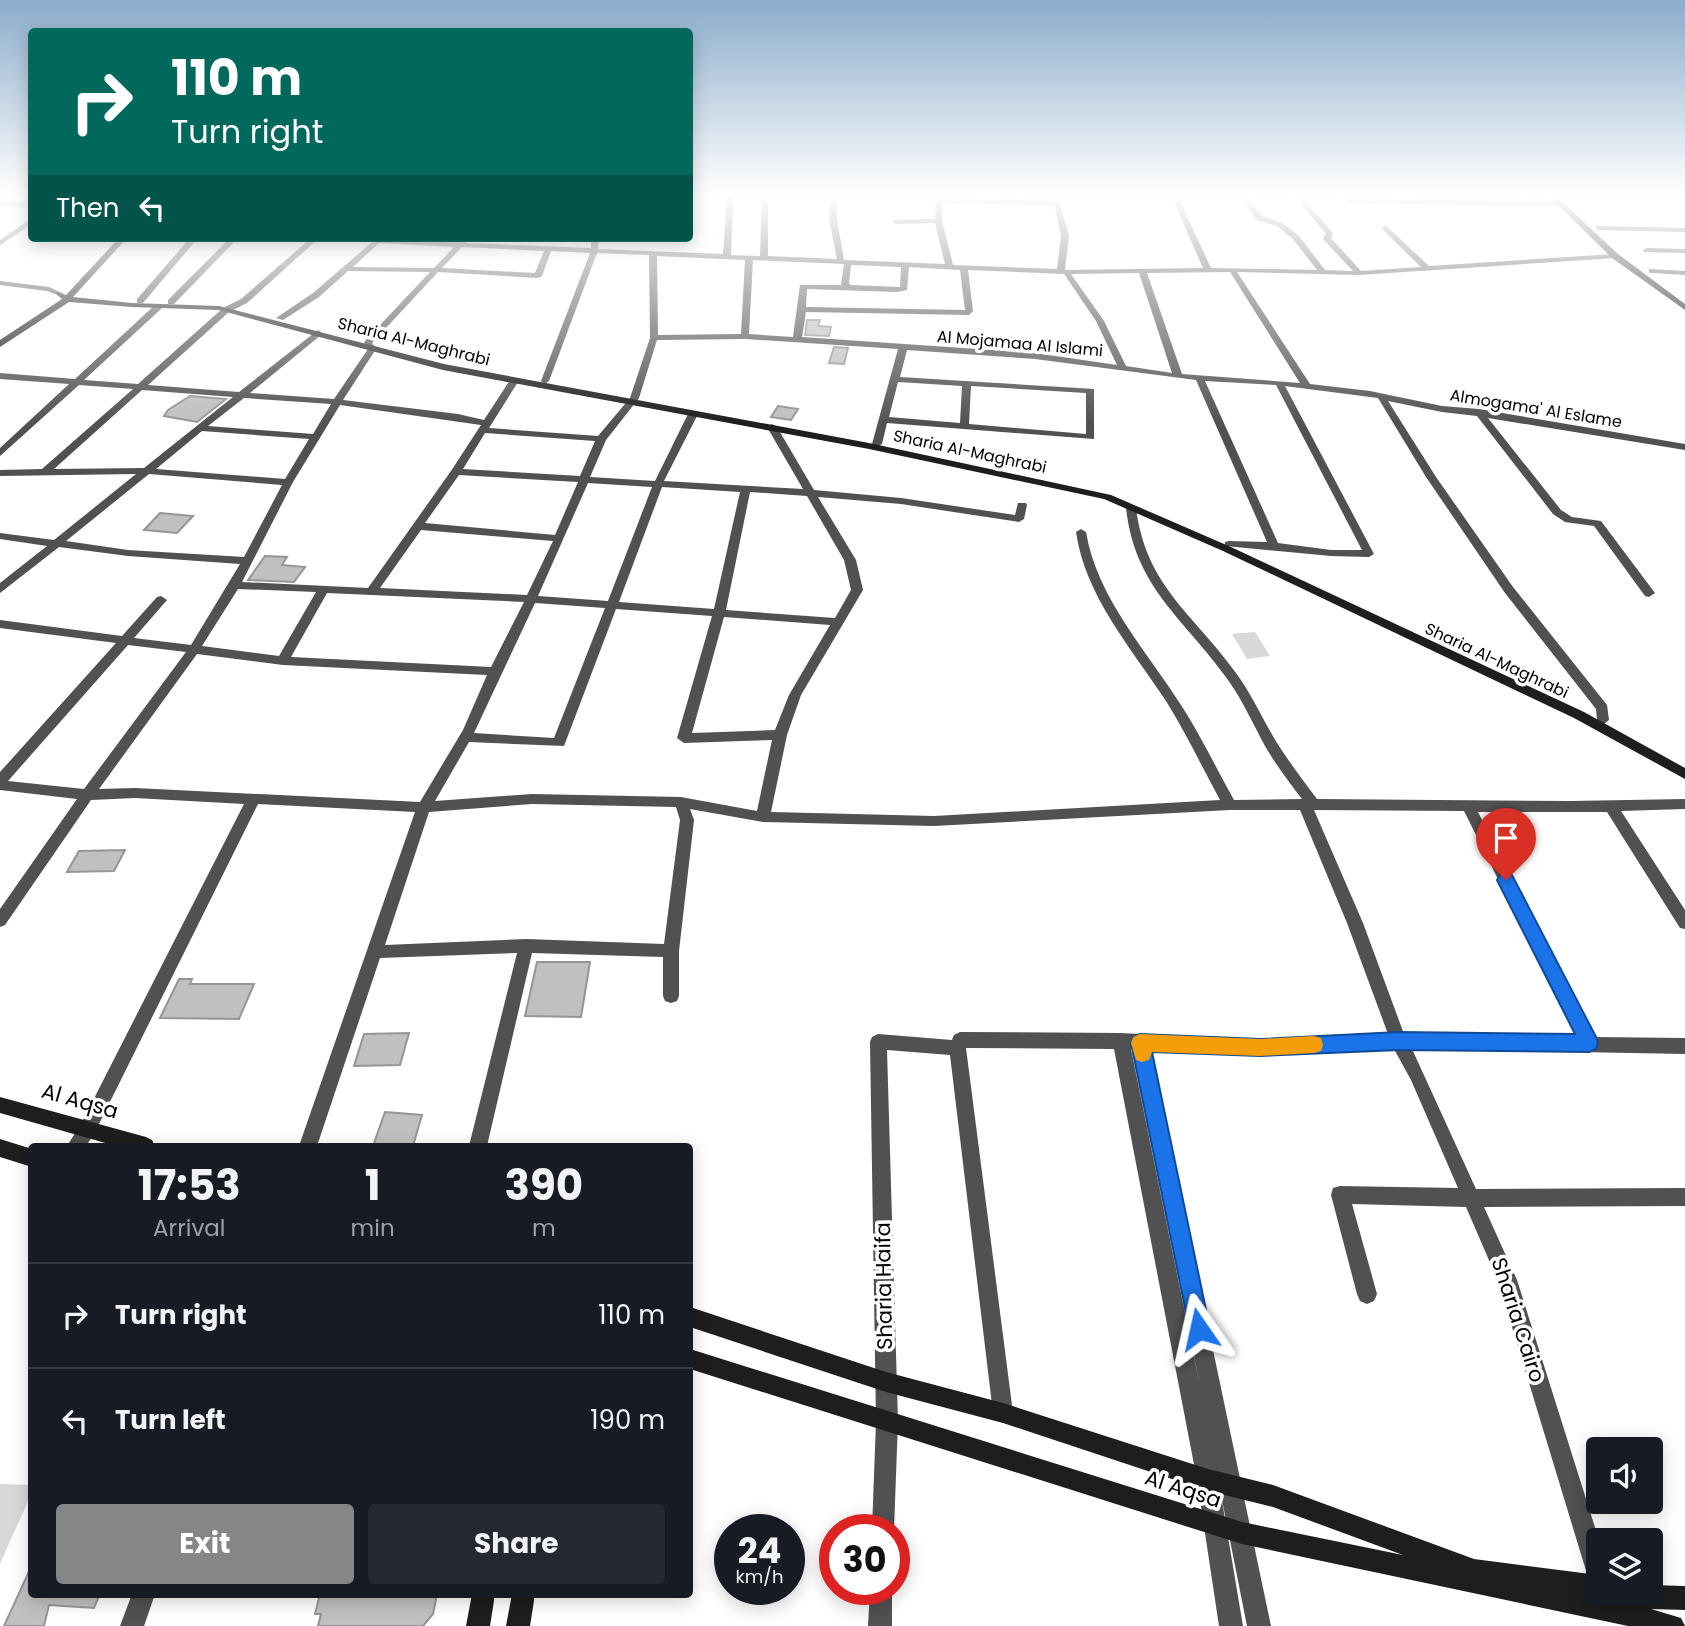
<!DOCTYPE html>
<style>
body{margin:0;font-family:Poppins,sans-serif;background:#242831;color:#f1f3f6;height:100vh;display:flex;flex-direction:column;font-size:26px;white-space:nowrap}
*{box-sizing:border-box;margin:0}
p{font-size:23px;color:#9ea1a6}
.icon{flex:none;width:38px;height:38px;fill:none;stroke:currentColor;stroke-width:2;stroke-linecap:round;stroke-linejoin:round}
.map{position:relative;flex:1;overflow:hidden}
.sheet{position:absolute;left:28px;top:1143px;width:665px;height:455px;display:flex;flex-direction:column;background:#171b24;border-radius:7px;box-shadow:0 4px 18px #0003}
.sheet>*{flex:none}
.guide{position:absolute;left:28px;top:28px;width:665px;height:214px;border-radius:7px;box-shadow:0 4px 18px #0003;background:#00695c;color:#fff;overflow:hidden}
.tools{position:absolute;left:1586px;top:1437px;display:grid;gap:14px}
.tools a{display:grid;place-items:center;width:77px;height:77px;border-radius:7px;background:#171b24;box-shadow:0 4px 18px #0003;font-size:35px}
.speed{position:absolute;left:714px;top:1514px;display:flex;gap:14px;font-size:35px;font-weight:700;text-align:center}
.speed>*{display:grid;place-content:center;width:91px;height:91px;border-radius:50%;background:#171b24;box-shadow:0 4px 18px #0003;line-height:1}
.speed small{font-size:18px;font-weight:400}
.speed .limit{border:10px solid #d22;background:#fff;color:#111}
.pin{position:absolute;display:grid;place-items:center;width:60px;height:60px;color:#fff;margin:-72px -30px;border-radius:50% 50% 50% 0;rotate:-45deg;box-shadow:0 0 7px #0007}
.pin .icon{rotate:45deg}
.me{position:absolute;width:77px;margin:-38px;rotate:349deg;stroke-linejoin:round;filter:drop-shadow(0 0 5px #0008)}
.turn{display:flex;align-items:center;gap:24px;height:147px;padding:0 28px;font-size:32px}
.turn .icon{width:91px;height:91px;stroke-width:2.5}
.turn b{display:block;font-size:49px;line-height:60px}
.then{display:flex;align-items:center;height:66px;padding:0 28px;background:#0003;gap:14px;font-size:26px}
.eta{display:flex;justify-content:space-evenly;align-items:center;height:119px;text-align:center}
.eta b{font-size:42px;font-weight:700;line-height:49px}
.button{display:flex;gap:14px;margin-top:auto;padding:14px 28px}
.button a{flex:1;height:80px;border-radius:7px;background:#858687;color:#fff;font-size:28px;font-weight:700;line-height:80px;text-align:center}
.button a+a{background:#242831;color:#f1f3f6}
ul{padding:0;list-style:none}
li{display:flex;align-items:center;gap:21px;height:105px;padding:0 28px;border-top:2px solid #363941}
li div{flex:1}
li b{display:block;font-size:26px}
li em{font-style:normal}
.map>svg:first-child{display:block}
</style>
<div class="map">
<svg width="1685" height="1626" viewBox="0 0 1685 1626">
<rect width="100%" height="100%" fill="#fff"/>
<g fill="#d8d8d8">
<path d="M1255,632L1270,656L1247,659L1232,634Z"/>
<path d="M0,1484L31,1485L32,1492L0,1564Z"/>
</g>
<g fill="#c0c0c0" stroke="#959595" stroke-width="2">
<path d="M807,320H820L818,326L831,327L829,336L805,335Z"/>
<path d="M834,347L848,348L844,364L829,363Z"/>
<path d="M190,396L226,399L197,422L164,416L168,410Z"/>
<path d="M778,406L798,409L791,420L771,417Z"/>
<path d="M160,513L193,516L177,533L144,530Z"/>
<path d="M265,556L287,557L282,565L305,567L294,582L248,580Z"/>
<path d="M125,850L114,871L67,872L79,851Z"/>
<path d="M537,962H590L581,1017L525,1016Z"/>
<path d="M179,979H192L190,984H254L239,1019L160,1018Z"/>
<path d="M409,1033L400,1065L354,1066L364,1034Z"/>
<path d="M385,1112L422,1115L413,1146H373Z"/>
<path d="M32,1565V1594H100L94,1608L49,1605L44,1626H4Z"/>
<path d="M320,1594H437L433,1614L423,1626H318L321,1614H315Z"/>
</g>
<g fill="none" stroke-linecap="round" stroke-linejoin="round">
<g fill="#515151" fill-rule="evenodd">
<path d="M727,197H733L731,255L760,256L762,197H768V256L837,259L829,219L830,197H836L837,219L844,260L945,264L935,223L895,224L892,220L935,219L936,197H942V199L1053,201L1052,197H1058L1069,236L1065,270L1203,268L1172,197H1178L1211,268L1317,270L1293,239L1277,226L1257,220L1240,197H1246L1262,216L1282,223L1299,236L1325,270L1353,271L1323,239L1326,234L1295,197H1301L1333,233L1331,238L1361,271L1421,267L1382,229L1385,225L1429,266L1615,254L1619,256L1615,258L1359,275L1237,272L1310,384L1370,391L1442,406L1479,409L1685,444V450L1488,418L1561,510L1572,517L1601,521L1655,593L1649,597L1645,596L1594,526L1565,522L1553,514L1477,416L1442,412L1388,401L1436,477L1513,587L1607,705L1609,720L1603,725L1597,720L1596,709L1505,593L1426,477L1378,398L1285,386L1374,554L1369,557L1331,556L1225,546V542L1229,541L1267,542L1196,380L1035,359L907,350L900,377L1094,389V439L887,423L882,444L877,447L872,444L898,349L745,339L657,340L639,398L606,440L590,477L655,481L688,414L693,411L698,414L664,481L803,489L767,427L772,424L777,427L814,490L901,498L1015,515L1018,503H1026L1027,505L1024,519L1019,522L901,504L818,497L856,560L863,590L801,695L787,735L771,812L934,816L1220,800C1202,767 1186,733 1166,701C1132,649 1085,596 1076,532L1081,529L1086,532C1097,598 1147,651 1181,705C1201,736 1216,768 1234,800L1302,799C1289,782 1276,765 1265,746C1253,724 1243,701 1228,680C1185,619 1135,589 1126,508L1131,505L1136,508C1146,587 1194,614 1236,673C1252,695 1263,720 1277,743C1289,762 1303,780 1317,799L1571,801L1685,799V809L1621,811L1685,910V929L1680,928L1607,812H1478L1594,1037L1685,1038V1054L1412,1049L1476,1189L1685,1188V1206L1484,1207L1517,1280L1599,1540L1598,1585L1590,1582L1587,1574L1498,1281L1466,1207L1352,1204L1377,1294L1374,1301L1367,1304L1360,1301L1357,1294L1331,1195L1333,1188L1340,1186L1458,1188L1411,1080L1394,1049L1260,1056L1150,1050L1271,1626H1247L1221,1495L1243,1626H1219L1197,1480L1114,1049L966,1048L1013,1413L1010,1420L1003,1423L996,1420L993,1413L950,1055L887,1050L898,1421L894,1530H872L876,1421L870,1042L872,1037L878,1034L952,1040L954,1035L960,1032L1121,1033L1260,1040L1388,1034L1347,923L1300,810H1230L934,826L763,822L690,809L694,820L679,951V996L677,1001L671,1003L665,1001L663,996V957L532,953L487,1146H469L517,953L380,958L317,1146H299L415,812L258,804L94,1134L86,1146H67L82,1122L244,804L135,798L91,800L5,925L0,927V909L77,799L0,790V772L116,643L0,628V620L122,636L157,597L161,596L167,600L134,638L191,645L240,564L128,556L59,547L0,593V583L47,546L0,539V533L54,540L136,474L0,476V470L42,469L133,389L79,385L0,456V448L69,384L0,379V373L75,379L156,304H162V308L84,380L138,384L223,308L241,299L311,238H319L247,303L229,312L148,385L239,392L318,330L322,333L321,335L250,393L334,399L368,349L364,343L365,341L430,272L348,271L319,297L283,320L276,318L313,293L377,238L458,242L462,238H468L466,243L591,248V238H599L598,249L723,254ZM942,203L1054,205L1061,236L1057,269L953,265L942,221ZM379,243L454,247L434,268L353,267ZM462,247L544,251L535,273L442,268ZM551,251L590,253L541,381L545,384L549,381L597,253L649,255L650,338L630,398L598,436L489,428L518,382L513,379L510,380L484,420L458,414L343,400L376,349L372,343L438,272L538,278L542,276ZM657,256L745,260L741,334L658,335ZM753,260L844,264L841,285H800L793,337L749,334ZM851,265L901,267L900,287L851,285L849,283ZM909,267L960,270L965,310L806,307L807,289L897,292L907,290ZM968,270L1064,274L1096,321L1117,365L1035,353L802,337L806,312L969,315L973,311ZM1230,272L1300,383L1182,374L1147,273ZM1139,273L1172,373L1126,366L1104,321L1071,274ZM1205,381L1276,385L1362,550H1331L1278,543ZM898,382L962,386L960,423L889,417ZM971,386L1086,393V434L969,424ZM142,390L233,397L144,468L54,469ZM244,398L331,404L313,434L208,426ZM340,405L481,425L451,471L368,588L242,582L293,482ZM202,431L309,439L285,479L156,469ZM485,433L595,441L580,476L463,469ZM149,474L282,485L244,557L128,550L66,541ZM459,475L578,482L555,535L425,523ZM588,483L652,487L608,601L538,596ZM662,487L740,492L714,609L619,602ZM750,492L807,496L844,560L851,590L835,618L726,610ZM421,530L553,541L527,595L380,588ZM238,589L316,592L279,656L202,646ZM327,593L524,602L491,667L291,657ZM535,603L605,608L554,738L474,733ZM616,609L712,616L677,738L684,743L772,740L757,811L681,797L532,794L435,801L469,742L564,746ZM724,617L830,625L789,695L775,730L692,733ZM128,645L186,652L84,789L8,781ZM197,654L283,665L487,675L463,730L420,802L135,788L99,789ZM532,804L676,807L680,820L664,944L526,939L385,945L429,812ZM1314,810L1464,811L1577,1037L1404,1034L1363,923ZM1131,1049H1133L1200,1386Z"/>
<path d="M1343,197L1353,199L1560,202L1563,204L1560,206L1351,203Z"/>
<path d="M0,202L32,203V207L0,206Z"/>
<path d="M32,218V224L0,245V240Z"/>
<path d="M1595,226L1685,228V232L1598,230Z"/>
<path d="M190,238L197,239L143,303H137V299Z"/>
<path d="M230,238H238L174,304H168V300Z"/>
<path d="M1647,248L1685,249V253L1644,252L1643,250Z"/>
<path d="M1649,269L1685,271V275L1652,273H1649Z"/>
<path d="M0,281L49,287L64,294L60,296L47,291L0,285Z"/>
<path d="M870,1589H892V1626H868Z"/>
<path d="M132,1594H155L144,1626H120Z"/>
</g>
<g fill="#1e1e1e" fill-rule="evenodd">
<path d="M1550,197H1557L1618,254L1685,304V310L1612,258Z"/>
<path d="M119,238H127L73,297L132,303L219,306L444,364L869,443L1111,495L1231,547L1584,712L1685,768V779L1574,718L1223,551L1104,499L869,449L443,370L219,310L132,307L69,302L0,347V340L62,299L56,294L57,292L66,295Z"/>
<path d="M0,1097L146,1137L152,1140L155,1146H116L0,1113Z"/>
<path d="M0,1139L32,1149V1167L0,1157Z"/>
<path d="M690,1307L886,1372L1003,1403L1208,1469L1273,1485L1474,1559L1598,1575V1592H1607L1603,1596L1618,1600L1615,1592H1650V1585L1685,1586V1610L1651,1609L1681,1618L1685,1626H1628L1242,1544L690,1369V1349L1242,1522L1403,1555L1273,1507L1208,1491L1003,1423L886,1392L690,1327Z"/>
<path d="M472,1594H495L490,1626H466Z"/>
<path d="M512,1594H535L530,1626H506Z"/>
</g>
</g>
<linearGradient id="sky" x2="0" y2="1"><stop stop-color="#8baccb"/><stop offset="0.46" stop-color="#fff"/><stop offset="1" stop-color="#fff" stop-opacity="0"/></linearGradient>
<rect width="1685" height="424" fill="url(#sky)"/>
<path fill="#1a73e8" stroke="#114b97" stroke-width="2" d="M1506,873L1512,875L1596,1037L1598,1043L1596,1049L1589,1052L1399,1050L1260,1056L1152,1052L1210,1329L1207,1337L1199,1340L1191,1337L1131,1043L1133,1037L1140,1034L1260,1039L1399,1032L1575,1034L1497,880L1500,875Z"/>
<path fill="#f59e0b" d="M1140,1034L1260,1039L1314,1036L1321,1038L1323,1045L1321,1051L1314,1053L1260,1056L1152,1052L1149,1060L1142,1062L1136,1060L1131,1043L1133,1037Z"/>
<g text-anchor="middle" stroke-width="7" stroke-linejoin="round" paint-order="stroke">
<g font-size="16" fill="#000" stroke="#fff">
<text transform="translate(414 341) rotate(14)" y="6">Sharia Al-Maghrabi</text>
<text transform="translate(1020 343) rotate(5)" y="6">Al Mojamaa Al Islami</text>
<text transform="translate(1536 408) rotate(9)" y="6">Almogama' Al Eslame</text>
<text transform="translate(970 451) rotate(12)" y="6">Sharia Al-Maghrabi</text>
<text transform="translate(1497 660) rotate(25)" y="6">Sharia Al-Maghrabi</text>
</g>
<g font-size="21" fill="#000" stroke="#fff">
<text transform="translate(80 1101) rotate(16)" y="7">Al Aqsa</text>
<text transform="translate(884 1286) rotate(-91)" y="7">Sharia Haifa</text>
<text transform="translate(1518 1320) rotate(72)" y="7">Sharia Cairo</text>
<text transform="translate(1183 1489) rotate(18)" y="7">Al Aqsa</text>
</g>
</g>
</svg>
<div class="tools">
<a><svg class="icon" aria-label="sound" viewBox="0 0 24 24"><path d="M4 9h4l5-4v14l-5-4H4zM17 9q2 3 0 6"/></svg></a>
<a><svg class="icon" aria-label="layers" viewBox="0 0 24 24"><path d="M12 4l9 5-9 5-9-5zM3 14l9 5 9-5"/></svg></a>
</div>
<div class="speed"><div>24<small>km/h</small></div><div class="limit">30</div></div>
<div class="pin" style="left:1506px;top:880px;background:#d93025"><svg class="icon" aria-label="arrive" viewBox="0 0 24 24"><path d="M6 21V4h12l-3 4 3 4H6"/></svg></div>
<svg class="me" style="left:1199px;top:1329px" viewBox="-20 -20 40 40"><path d="M0-17L14 15 0 8-14 15z" fill="#1a73e8" stroke="#fff" stroke-width="4"/></svg>
<div class="guide">
<div class="turn"><svg class="icon" aria-label="right" viewBox="0 0 24 24"><path d="M7 20v-9h11M14 6l5 5-5 5"/></svg><div><b>110 m</b>Turn right</div></div>
<div class="then">Then<svg class="icon" aria-label="left" viewBox="0 0 24 24"><path d="M17 20v-9H6M10 6l-5 5 5 5"/></svg></div>
</div>
<section class="sheet">
<div class="eta">
<div><b>17:53</b><p>Arrival</p></div>
<div><b>1</b><p>min</p></div>
<div><b>390</b><p>m</p></div>
</div>
<ul>
<li><svg class="icon" aria-label="right" viewBox="0 0 24 24"><path d="M7 20v-9h11M14 6l5 5-5 5"/></svg><div><b>Turn right</b></div><em>110 m</em></li>
<li><svg class="icon" aria-label="left" viewBox="0 0 24 24"><path d="M17 20v-9H6M10 6l-5 5 5 5"/></svg><div><b>Turn left</b></div><em>190 m</em></li>
</ul>
<div class="button"><a>Exit</a><a>Share</a></div>
</section>
</div>
